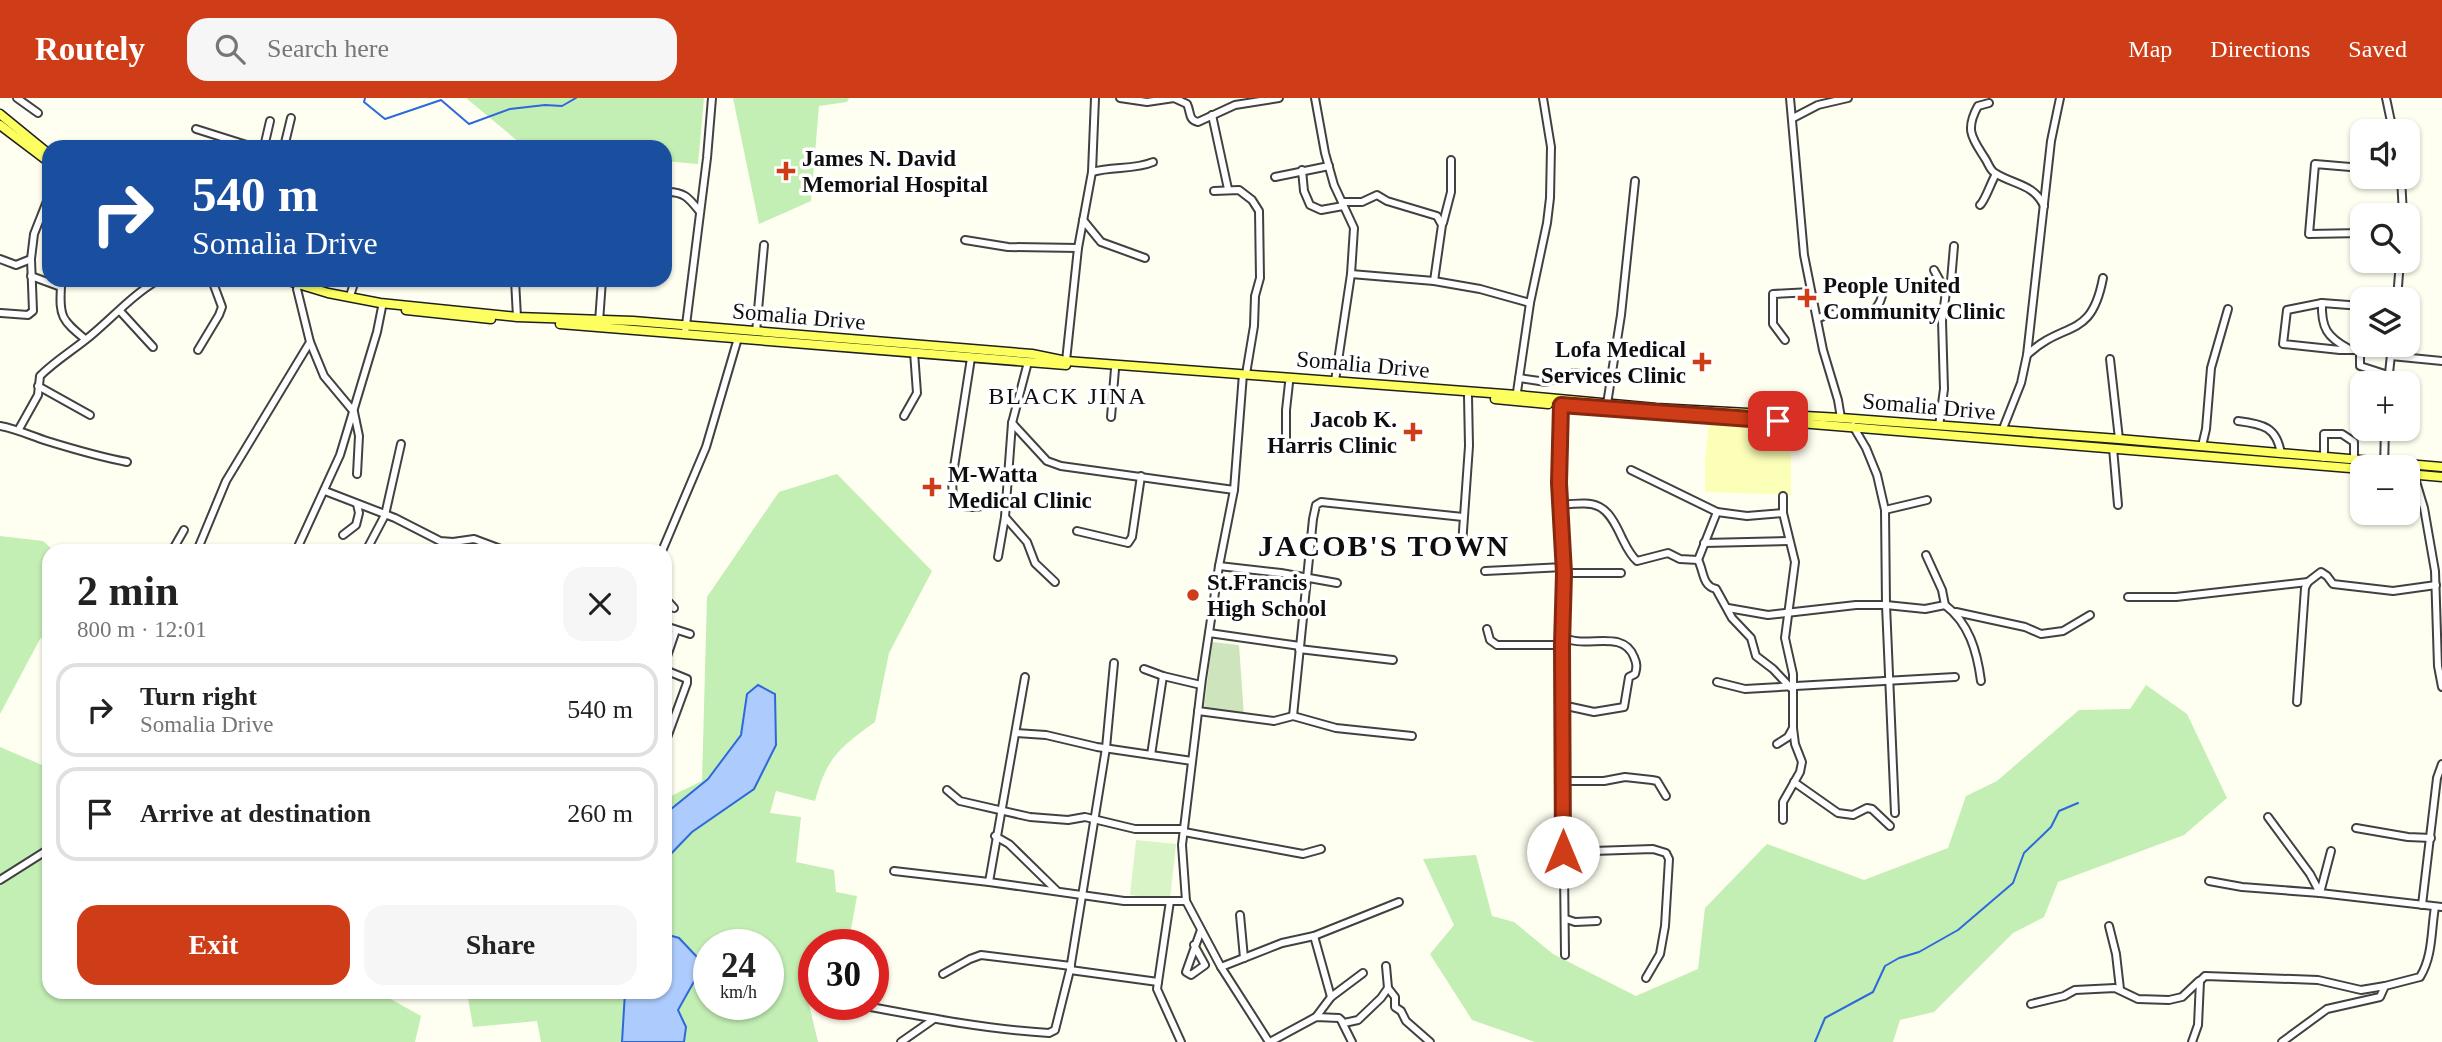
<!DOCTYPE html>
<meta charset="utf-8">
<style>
body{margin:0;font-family:Georgia,serif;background:#f6f6f6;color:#222;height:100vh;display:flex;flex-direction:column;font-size:26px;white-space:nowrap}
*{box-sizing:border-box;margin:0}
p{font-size:23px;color:#767676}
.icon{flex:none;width:38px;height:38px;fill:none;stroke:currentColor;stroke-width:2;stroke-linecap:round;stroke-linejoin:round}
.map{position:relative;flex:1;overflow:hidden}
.sheet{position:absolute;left:42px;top:446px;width:630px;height:455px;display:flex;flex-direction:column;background:#fff;border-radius:21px;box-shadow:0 2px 5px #0004}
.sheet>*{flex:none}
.banner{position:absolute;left:42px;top:42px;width:630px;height:147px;border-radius:21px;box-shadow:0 2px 5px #0004;background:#1a4fa0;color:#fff;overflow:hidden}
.buttons{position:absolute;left:2350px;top:21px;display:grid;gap:14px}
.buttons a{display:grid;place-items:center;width:70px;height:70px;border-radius:14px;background:#fff;box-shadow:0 2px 5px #0004;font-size:35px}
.speed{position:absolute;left:693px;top:831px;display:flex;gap:14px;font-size:35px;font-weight:700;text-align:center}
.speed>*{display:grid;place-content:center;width:91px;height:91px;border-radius:50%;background:#fff;box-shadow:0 2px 5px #0004;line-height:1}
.speed small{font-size:18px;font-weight:400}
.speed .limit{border:10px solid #d22;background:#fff;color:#111}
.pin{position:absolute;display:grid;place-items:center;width:60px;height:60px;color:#fff;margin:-30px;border-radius:14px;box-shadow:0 4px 10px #0006}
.me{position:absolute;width:77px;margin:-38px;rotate:0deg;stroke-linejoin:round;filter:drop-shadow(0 0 5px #0008)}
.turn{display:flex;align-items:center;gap:24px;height:147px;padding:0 35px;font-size:32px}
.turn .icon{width:91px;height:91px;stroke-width:2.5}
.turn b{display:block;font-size:49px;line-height:60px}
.round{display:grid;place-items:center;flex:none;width:74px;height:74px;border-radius:21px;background:#f6f6f6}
.summary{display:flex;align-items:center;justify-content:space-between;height:119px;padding:0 35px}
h1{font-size:42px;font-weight:700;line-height:52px}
.primary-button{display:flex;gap:14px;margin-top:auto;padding:14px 35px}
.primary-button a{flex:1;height:80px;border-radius:21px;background:#ce3d17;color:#fff;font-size:28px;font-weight:700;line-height:80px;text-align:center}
.primary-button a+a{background:#f6f6f6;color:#222}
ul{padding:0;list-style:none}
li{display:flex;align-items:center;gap:21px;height:94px;margin:0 14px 10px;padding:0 21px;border:4px solid #e0e0e0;border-radius:21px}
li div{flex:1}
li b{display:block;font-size:26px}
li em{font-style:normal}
header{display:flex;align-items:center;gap:42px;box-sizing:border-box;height:98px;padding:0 35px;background:#ce3d17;color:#fff}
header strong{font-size:33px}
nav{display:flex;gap:38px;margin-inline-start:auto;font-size:24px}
.search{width:490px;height:63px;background:#f6f6f6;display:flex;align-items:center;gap:18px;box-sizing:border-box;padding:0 24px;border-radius:21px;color:#767676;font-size:26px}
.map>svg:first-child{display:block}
</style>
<header>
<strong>Routely</strong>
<div class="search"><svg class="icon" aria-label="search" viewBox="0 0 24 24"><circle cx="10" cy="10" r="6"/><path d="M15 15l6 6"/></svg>Search here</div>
<nav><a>Map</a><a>Directions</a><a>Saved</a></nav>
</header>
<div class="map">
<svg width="2442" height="944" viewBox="0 0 2442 944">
<rect width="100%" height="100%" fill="#fefff0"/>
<g fill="#c3eeb4" fill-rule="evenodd">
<path d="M466,0H704L698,66L665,63V49H525Z"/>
<path d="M733,0H849L847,4L819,8L811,103L759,126Z"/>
<path d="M837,376L932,473L889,555L875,624C839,650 827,659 815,703L776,693L770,715L801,719L796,764L834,772L836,794L857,798L848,847H814V890L807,898L818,944H541L537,923L473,929L467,894H665V701L702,683L707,499L779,394ZM709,847H768V906H709Z"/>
<path d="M0,438L43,443L54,453H49V534L40,541L0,616Z"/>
<path d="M2146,587L2187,616L2227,700L2184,737L2058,784L2044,819L2013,835L1934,914L1900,922L1893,944H1535L1472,922L1430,856L1454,827L1423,761L1476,757L1492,818L1514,824L1553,856L1636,898L1698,871L1705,810L1767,746L1864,782L1948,750L1966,698L1997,683L2079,612L2130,611Z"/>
<path d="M0,649L49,670V894H378L421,918L415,944H0Z"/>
</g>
<path fill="#fcffb8" d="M1709,325L1791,331V397L1705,394V361Z"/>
<path fill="#cee4bd" d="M1212,544L1239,547L1244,618L1204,611Z"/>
<path fill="#d9f4c7" d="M1136,742L1176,746L1170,801L1130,797Z"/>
<g fill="#aecbfd" stroke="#2d69dc" stroke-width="2">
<path d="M758,587L775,596L776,647L754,691L692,734L665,762V716L708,681L741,637L747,596Z"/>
<path d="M665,836L679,840L697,859L696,880L678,912L686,929L684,944H622L625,894H665Z"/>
</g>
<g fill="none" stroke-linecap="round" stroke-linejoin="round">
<g stroke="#2d69dc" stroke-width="2">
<path d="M365,0L364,4L385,21L441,2L469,26L510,11L545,7L562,8L576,0"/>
<path d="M1815,944L1825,920L1873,894L1885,868L1899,860L1919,854L1958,832L2013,785L2024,755L2051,729L2059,713L2078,705"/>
</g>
<defs>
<g id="minor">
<path d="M17,0L38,15"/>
<path d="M1120,0L1147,4L1174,0L1187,6C1191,14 1188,22 1198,24L1235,7L1279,0"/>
<path d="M1315,0L1325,55L1334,87L1354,130L1351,176L1335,283"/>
<path d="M1790,0L1804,157L1823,252L1838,302L1841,320"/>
<path d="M2386,0L2393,33"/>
<path d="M1989,5L1978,8C1964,33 1973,41 1986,62C1989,67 1990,72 1995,75C2014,87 2034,86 2044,108"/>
<path d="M1212,17L1228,91"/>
<path d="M1793,20L1818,7L1848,0"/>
<path d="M196,31L253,49"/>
<path d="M264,49L270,23"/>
<path d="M284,49L291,20"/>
<path d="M2362,70L2315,66L2309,136L2362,135"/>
<path d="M1302,72L1304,93L1310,107L1321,112L1343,108"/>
<path d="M1092,74C1113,68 1134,72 1153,64"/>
<path d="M1275,79L1329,68"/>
<path d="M2401,79L2403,117"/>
<path d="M1214,93L1239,92L1252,102L1259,113L1260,180L1255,198L1254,228L1246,276"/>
<path d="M665,94C684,93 689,100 700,114"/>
<path d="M1342,104H1362L1377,97L1387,103L1437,118L1442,127L1434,183"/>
<path d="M1980,107C1985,103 1991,84 1996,76"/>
<path d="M1083,122L1101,144L1145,160"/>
<path d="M1443,125L1451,94V62"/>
<path d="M965,142L1008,149L1078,150"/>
<path d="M0,161L16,167L31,161"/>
<path d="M1934,172L1946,194"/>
<path d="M1351,176L1434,183L1480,191L1530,205"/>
<path d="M31,178L61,189C59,219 62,222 85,241"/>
<path d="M515,182L517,219"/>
<path d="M350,198L355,182"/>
<path d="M2397,201L2400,163"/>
<path d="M2322,205C2321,230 2327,239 2349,251"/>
<path d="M2362,208L2322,205L2287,212L2283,246L2340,252H2392"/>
<path d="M120,213L153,249"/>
<path d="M1,215L28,217L33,213L31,161L34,136L49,98"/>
<path d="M1817,221C1840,207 1874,230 1882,198"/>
<path d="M599,224L602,182"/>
<path d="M756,234L764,147"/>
<path d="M685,235L707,60L712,0"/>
<path d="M1785,242L1773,226V196L1811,194"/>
<path d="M310,244L324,278L354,314L359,338L357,376"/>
<path d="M198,252L219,217L222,209L212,182"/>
<path d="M2360,252V268L2388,277"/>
<path d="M2027,257C2065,221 2091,243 2103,180"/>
<path d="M2391,258L2442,263"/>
<path d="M971,260L952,382L953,402C967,416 990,406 1006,400"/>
<path d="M2110,261L2119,341"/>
<path d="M1066,263L1078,150L1092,74L1095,0"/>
<path d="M1243,276L1234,392L1219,468L1202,581L1182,747L1186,803L1221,869L1269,944"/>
<path d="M1519,280L1546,284L1574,275L1611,281"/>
<path d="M2388,285L2392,247"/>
<path d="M38,288L90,317"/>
<path d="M1516,301L1530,205L1547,125L1550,100L1551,49L1543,0"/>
<path d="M1607,306L1621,217L1635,83"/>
<path d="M1561,307L1559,385L1564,475L1562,607L1565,857"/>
<path d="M904,318L917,295L914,254"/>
<path d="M1111,319L1115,271"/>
<path d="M2238,323C2263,326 2277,329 2281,356"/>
<path d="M1012,325L1047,363L1061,368L1234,392"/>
<path d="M0,328C17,331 31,338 47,343C73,351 100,359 127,364"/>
<path d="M1853,328L1866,350L1877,377L1885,412L1886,507L1895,715"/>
<path d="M1939,328L1944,291L1942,223L1946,194L1951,183L1954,148"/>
<path d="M19,331L38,297L40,278C57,261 77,250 95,234C116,216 134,196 158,182"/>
<path d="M2002,333L2021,285L2027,257L2051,43L2060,0"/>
<path d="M2202,348L2206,331L2211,270L2228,211"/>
<path d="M2113,350L2118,407"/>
<path d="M1286,352V312L1289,285"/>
<path d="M2324,360V336H2342L2354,344V365"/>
<path d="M2384,369L2385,331"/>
<path d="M1631,372L1717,414L1747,418L1783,415"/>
<path d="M2414,377L2424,410L2435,473L2438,568L2442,589"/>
<path d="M325,393L395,420L440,443L453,444L474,441L506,453"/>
<path d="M1783,398V415L1795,464L1785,540L1793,576V630"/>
<path d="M1562,407C1598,403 1606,405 1622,440C1626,448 1630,457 1637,463L1668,455L1680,461L1698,462C1704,473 1702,488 1716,491L1732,520L1751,540L1756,558L1773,571L1791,590"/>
<path d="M1885,412L1927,402"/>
<path d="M1005,419L1027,444L1035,465L1055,484"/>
<path d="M1077,433L1128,445L1132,439L1141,378"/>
<path d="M343,437L356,427L359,415L357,406"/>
<path d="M1704,445L1789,443"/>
<path d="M1462,447L1469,348L1468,298"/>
<path d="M172,453L184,432"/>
<path d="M197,453L226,383L310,244L297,191L299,186"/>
<path d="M296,453L340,357L377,234L382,209"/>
<path d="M366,453L385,417L401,346"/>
<path d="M662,453L706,349L738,240"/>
<path d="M1926,457L1942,492L1945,507C1969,525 1977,553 1981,583"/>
<path d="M998,459L1005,419L1012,325L1028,264"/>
<path d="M1698,462L1717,414"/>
<path d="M1219,468L1281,475L1337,485"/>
<path d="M1485,473L1564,469"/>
<path d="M1564,475H1621"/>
<path d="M2128,499H2176L2308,484"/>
<path d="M665,500L674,510"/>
<path d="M1728,510L1768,517L1856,507H1886L1925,511L1945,507"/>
<path d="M1956,514L2025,529L2041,536L2063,533L2090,517"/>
<path d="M665,528L690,536"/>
<path d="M1487,531L1490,542L1497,547H1562"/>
<path d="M1209,535L1300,548"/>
<path d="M1299,551L1393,562"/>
<path d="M665,564L676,532"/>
<path d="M1144,571L1163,578L1201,587"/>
<path d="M665,572L687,581V585L665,645"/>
<path d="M1025,579L989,784L1124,803H1186"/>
<path d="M1717,584L1745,591L1955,579"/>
<path d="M2297,604L2305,490L2308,484L2321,474L2327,478L2333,486L2393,493L2436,487"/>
<path d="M1562,607L1594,614L1624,609L1629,579L1635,576C1637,569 1637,566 1634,559C1622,529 1583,553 1562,538"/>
<path d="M1198,613L1274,623L1293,618L1336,630L1412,638"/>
<path d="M1293,618L1313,421L1316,407L1321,404L1463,419"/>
<path d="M1016,635L1046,637L1097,649L1192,663"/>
<path d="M1777,646L1788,639L1793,630L1795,646L1802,664L1800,674L1783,704V722"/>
<path d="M1151,657L1163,578"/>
<path d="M1563,683H1604L1625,679L1652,682L1657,683L1666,698"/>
<path d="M1794,684L1838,715L1853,717L1867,710L1872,711L1890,728"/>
<path d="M947,692L960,703L1030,719L1068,722L1085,719L1135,731H1183"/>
<path d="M2268,719L2310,776L2320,795"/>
<path d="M2356,730L2408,739L2431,740"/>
<path d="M1184,734L1303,756L1321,751"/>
<path d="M995,738L1009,746L1056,792"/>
<path d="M1563,754L1653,751L1666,755L1669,761L1665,828L1660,856L1646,880"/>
<path d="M894,773L989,784"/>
<path d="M0,782L49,751"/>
<path d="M2209,783L2242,789L2320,795L2442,809"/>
<path d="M2320,795L2331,753"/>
<path d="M1170,803L1157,891L1181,944"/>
<path d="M2422,807L2437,680L2442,666"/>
<path d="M1240,817L1244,860"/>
<path d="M1566,821L1575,824L1597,823"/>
<path d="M2109,828L2116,856L2120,891"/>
<path d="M1314,838L1331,899"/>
<path d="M1194,847L1205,867L1191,877L1186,874L1201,832"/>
<path d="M1221,869L1282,845L1314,838L1399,804"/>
<path d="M1070,872L1158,884"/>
<path d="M943,876L970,861L981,857L1071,868"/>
<path d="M1388,890L1395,899V909L1401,913L1406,923L1430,944"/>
<path d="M855,906C919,918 983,931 1049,935L1055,932L1070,872L1106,650L1114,565"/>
<path d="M2031,906L2064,898L2075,892L2115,890L2138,901L2169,902L2182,899L2199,883"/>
<path d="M1316,919L1331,899L1363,875"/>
<path d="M1342,924L1352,944"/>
<path d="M901,944L934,921"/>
<path d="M1270,944L1316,919L1339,920L1344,925L1358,922L1381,900L1388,890L1386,868"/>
<path d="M2192,944L2198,927L2200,883L2205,878L2318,882L2361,892L2385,888"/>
<path d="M2282,944L2327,911L2380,899L2385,888L2420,879C2433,858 2431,832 2435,809"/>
</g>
<g id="major">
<path d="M0,16L49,56"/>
<path d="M0,27L49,64"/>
<path d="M285,182L328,195L380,205L517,219L633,223L1032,256L1066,263L1517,297L1656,310L1841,320L2119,341L2442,369"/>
<path d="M406,212L491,221"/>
<path d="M560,226L1066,267"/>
<path d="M1495,301L1548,306"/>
<path d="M1739,320L2362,371"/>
<path d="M2408,376L2442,379"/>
</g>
</defs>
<use href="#minor" stroke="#414141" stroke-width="10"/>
<use href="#major" stroke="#1f1f1f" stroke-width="11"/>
<use href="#minor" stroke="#fff" stroke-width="6"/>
<use href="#major" stroke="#fdff60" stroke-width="8"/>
</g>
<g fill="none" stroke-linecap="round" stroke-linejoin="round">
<defs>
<path id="route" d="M1563,754L1562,547L1564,475L1559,385L1561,307L1778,323"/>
</defs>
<use href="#route" stroke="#86280f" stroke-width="18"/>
<use href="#route" stroke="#ce3d17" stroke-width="12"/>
</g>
<g fill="#ce3d17" stroke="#fff" stroke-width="2.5">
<path d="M782.5 62.5h7v7h7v7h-7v7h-7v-7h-7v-7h7z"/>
<path d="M1803.5 189.5h7v7h7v7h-7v7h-7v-7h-7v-7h7z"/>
<path d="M1698.5 253.5h7v7h7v7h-7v7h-7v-7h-7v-7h7z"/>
<path d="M1409.5 323.5h7v7h7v7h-7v7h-7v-7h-7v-7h7z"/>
<path d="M928.5 378.5h7v7h7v7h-7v7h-7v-7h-7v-7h7z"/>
<circle cx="1193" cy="497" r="7"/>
</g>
<g text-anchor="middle" stroke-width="7" stroke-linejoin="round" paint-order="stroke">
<g font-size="23" font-weight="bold" fill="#0e0e0e" stroke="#fff" text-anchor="start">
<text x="802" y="68">James N. David<tspan x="802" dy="26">Memorial Hospital</tspan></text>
<text x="1823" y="195">People United<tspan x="1823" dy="26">Community Clinic</tspan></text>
<text x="1686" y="259" text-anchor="end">Lofa Medical<tspan x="1686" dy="26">Services Clinic</tspan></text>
<text x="1397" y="329" text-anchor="end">Jacob K.<tspan x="1397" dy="26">Harris Clinic</tspan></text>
<text x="948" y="384">M-Watta<tspan x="948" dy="26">Medical Clinic</tspan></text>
<text x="1207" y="492">St.Francis<tspan x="1207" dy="26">High School</tspan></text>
</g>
<g font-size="23" fill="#0e0e0e" stroke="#fff">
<text transform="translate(799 218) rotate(5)" y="8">Somalia Drive</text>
<text transform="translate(1363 266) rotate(5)" y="8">Somalia Drive</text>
<text transform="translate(1929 308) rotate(5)" y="8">Somalia Drive</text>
</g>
<g font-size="24" letter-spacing="2" fill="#0e0e0e" stroke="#fff">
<text x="1068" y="306">BLACK JINA</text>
</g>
<g font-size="30" font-weight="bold" letter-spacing="2" fill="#0e0e0e" stroke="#fff">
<text x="1384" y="458">JACOB'S TOWN</text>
</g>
</g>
</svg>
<div class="buttons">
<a><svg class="icon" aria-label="sound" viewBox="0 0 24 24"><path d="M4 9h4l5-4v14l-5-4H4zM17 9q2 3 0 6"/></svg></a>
<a><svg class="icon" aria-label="search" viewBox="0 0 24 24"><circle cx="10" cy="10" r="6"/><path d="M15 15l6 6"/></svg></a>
<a><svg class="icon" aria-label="layers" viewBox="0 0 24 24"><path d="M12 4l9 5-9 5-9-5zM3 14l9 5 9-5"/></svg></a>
<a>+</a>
<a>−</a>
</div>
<div class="speed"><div>24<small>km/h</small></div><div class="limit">30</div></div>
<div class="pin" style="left:1778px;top:323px;background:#d93025"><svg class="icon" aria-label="arrive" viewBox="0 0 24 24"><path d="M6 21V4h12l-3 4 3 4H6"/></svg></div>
<svg class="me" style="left:1563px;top:754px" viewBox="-20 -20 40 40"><circle r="19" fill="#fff"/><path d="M0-13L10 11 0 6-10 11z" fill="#ce3d17"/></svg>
<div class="banner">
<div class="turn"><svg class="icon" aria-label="right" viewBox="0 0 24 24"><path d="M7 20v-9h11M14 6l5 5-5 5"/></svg><div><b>540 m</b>Somalia Drive</div></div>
</div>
<section class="sheet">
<div class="summary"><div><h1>2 min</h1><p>800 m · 12:01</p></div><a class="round"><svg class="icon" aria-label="close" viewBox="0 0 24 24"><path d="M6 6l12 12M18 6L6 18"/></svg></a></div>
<ul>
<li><svg class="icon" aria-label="right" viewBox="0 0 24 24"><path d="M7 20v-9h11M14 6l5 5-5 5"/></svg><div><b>Turn right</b><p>Somalia Drive</p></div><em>540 m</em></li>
<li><svg class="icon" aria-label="arrive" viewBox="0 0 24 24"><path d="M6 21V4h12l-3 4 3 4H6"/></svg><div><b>Arrive at destination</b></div><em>260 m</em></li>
</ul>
<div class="primary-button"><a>Exit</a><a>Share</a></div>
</section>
</div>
